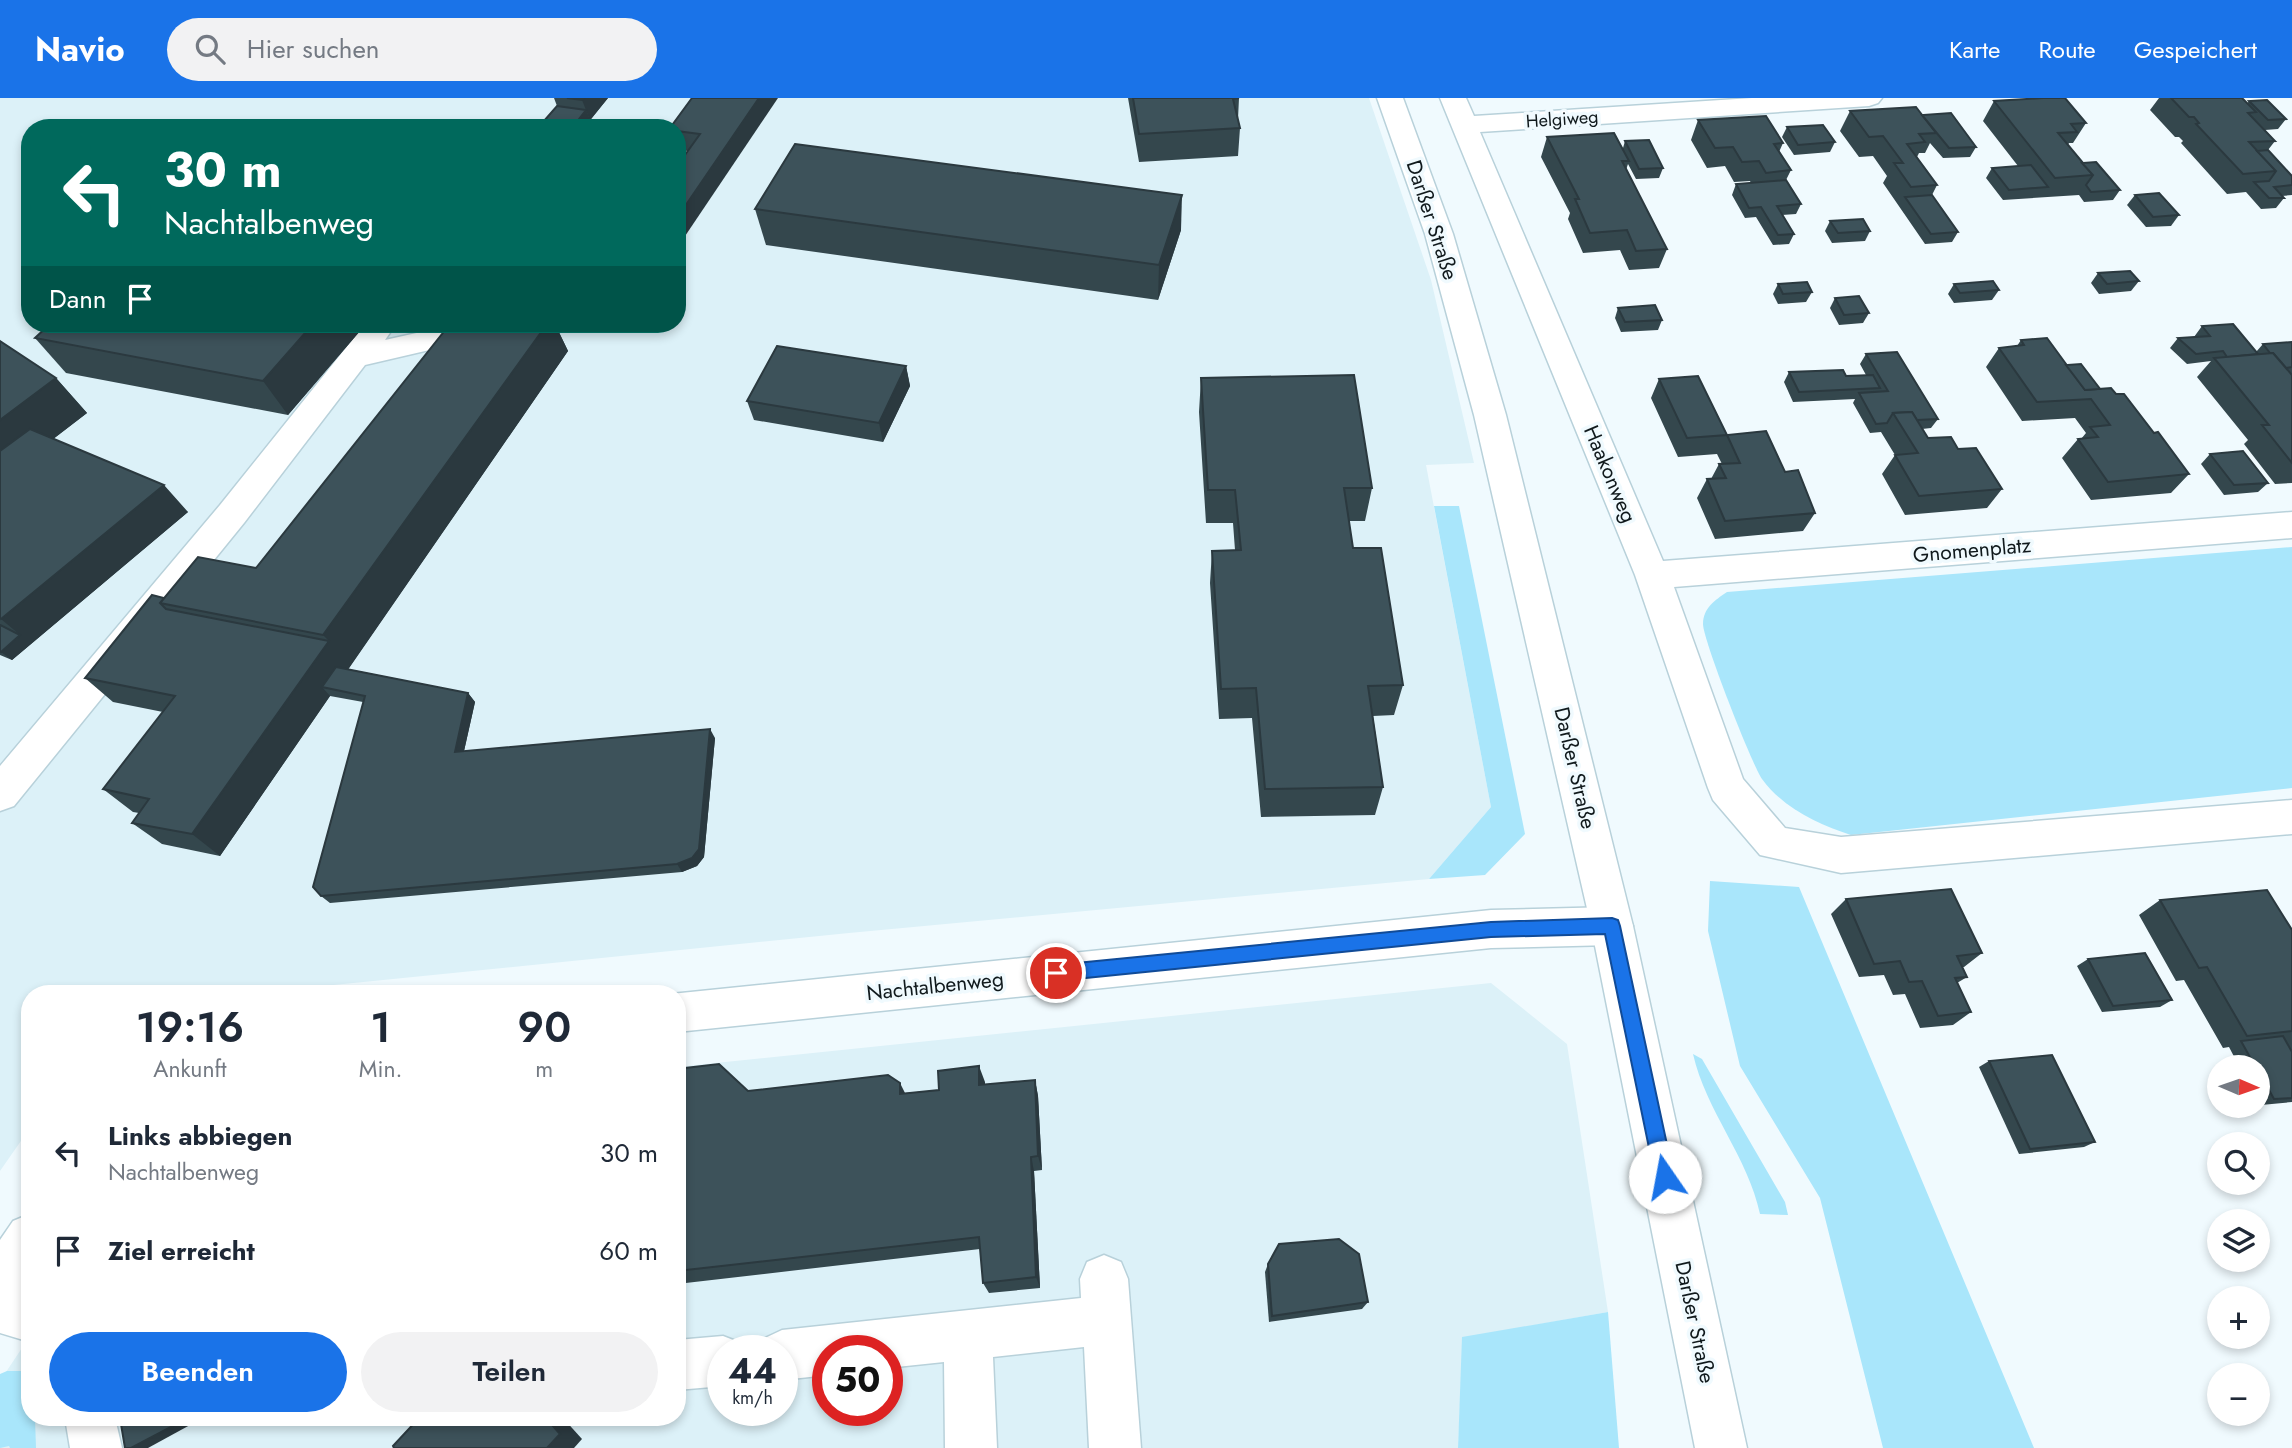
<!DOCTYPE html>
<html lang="de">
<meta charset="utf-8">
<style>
body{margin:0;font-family:Jost,sans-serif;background:#f2f2f3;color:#1f2937;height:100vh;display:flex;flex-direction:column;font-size:26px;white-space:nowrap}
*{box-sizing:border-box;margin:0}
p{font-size:23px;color:#747a83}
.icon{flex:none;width:38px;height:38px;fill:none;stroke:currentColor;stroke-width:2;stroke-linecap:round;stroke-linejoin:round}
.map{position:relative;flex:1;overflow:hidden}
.panel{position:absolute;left:21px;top:887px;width:665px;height:441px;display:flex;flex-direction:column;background:#fff;border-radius:28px;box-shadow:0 4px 10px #0003}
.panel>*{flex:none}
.top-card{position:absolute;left:21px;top:21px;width:665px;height:214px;border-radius:28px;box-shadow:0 4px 10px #0003;background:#00695c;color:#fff;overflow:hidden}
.needle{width:46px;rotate:92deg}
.buttons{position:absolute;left:2207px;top:957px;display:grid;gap:14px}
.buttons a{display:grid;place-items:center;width:63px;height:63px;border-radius:50%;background:#fff;box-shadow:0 4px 10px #0003;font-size:35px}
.speed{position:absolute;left:707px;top:1237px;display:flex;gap:14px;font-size:35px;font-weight:700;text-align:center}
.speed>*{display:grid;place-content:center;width:91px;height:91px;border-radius:50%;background:#fff;box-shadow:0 4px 10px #0003;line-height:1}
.speed small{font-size:18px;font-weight:400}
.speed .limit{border:10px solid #d22;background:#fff;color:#111}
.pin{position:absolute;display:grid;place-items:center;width:60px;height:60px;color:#fff;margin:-30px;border:4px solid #fff;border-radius:50%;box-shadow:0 2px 7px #0007}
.me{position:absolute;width:77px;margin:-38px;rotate:348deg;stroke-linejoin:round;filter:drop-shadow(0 0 5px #0008)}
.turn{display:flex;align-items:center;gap:24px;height:147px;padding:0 28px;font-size:32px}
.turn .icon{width:91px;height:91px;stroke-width:2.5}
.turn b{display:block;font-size:49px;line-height:60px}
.then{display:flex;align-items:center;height:66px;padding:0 28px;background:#0003;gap:14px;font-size:26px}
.eta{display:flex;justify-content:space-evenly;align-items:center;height:119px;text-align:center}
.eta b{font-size:42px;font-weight:600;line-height:49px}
.cta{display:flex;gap:14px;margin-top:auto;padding:14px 28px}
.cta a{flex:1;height:80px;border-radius:42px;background:#1a73e8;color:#fff;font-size:28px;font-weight:600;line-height:80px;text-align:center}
.cta a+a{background:#f2f2f3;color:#1f2937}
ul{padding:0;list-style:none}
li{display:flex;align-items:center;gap:21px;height:98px;padding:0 28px}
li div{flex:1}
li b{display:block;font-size:26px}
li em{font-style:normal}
header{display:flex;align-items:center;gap:42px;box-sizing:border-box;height:98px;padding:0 35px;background:#1a73e8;color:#fff}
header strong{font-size:33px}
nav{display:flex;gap:38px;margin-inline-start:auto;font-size:24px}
.search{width:490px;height:63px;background:#f2f2f3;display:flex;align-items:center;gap:18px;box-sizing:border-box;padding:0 24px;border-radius:38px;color:#747a83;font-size:26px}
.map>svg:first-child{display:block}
</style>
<header>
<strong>Navio</strong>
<div class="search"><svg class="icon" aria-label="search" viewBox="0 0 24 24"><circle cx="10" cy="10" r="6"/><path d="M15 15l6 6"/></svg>Hier suchen</div>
<nav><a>Karte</a><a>Route</a><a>Gespeichert</a></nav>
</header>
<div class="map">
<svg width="2292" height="1350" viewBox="0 0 2292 1350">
<rect width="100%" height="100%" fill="#f0fafe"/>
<g fill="#dcf1f8" fill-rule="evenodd">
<path d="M0,0H1369L1431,182L1474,365L1426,367L1491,709L1429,781L849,835L245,896H30V1030L0,1073ZM30,30H677V226H30Z"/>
<path d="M1491,885L1567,946L1608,1214L1463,1240L1458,1350H0V1283L30,1238V1320H677V969ZM723,1253H782V1312H723ZM828,1253H887V1312H828Z"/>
</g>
<g fill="#a9e6fb">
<path d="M1434,408H1459L1525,736L1485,777L1429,781L1491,709Z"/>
<path d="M2292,449V690L1851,737C1819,727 1783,710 1762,681C1752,667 1703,542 1703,526C1703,510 1715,502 1727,494Z"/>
<path d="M1710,783L1799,789L2034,1350H1883L1820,1100L1740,968L1708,833Z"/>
<path d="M1693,956L1702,961L1785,1104L1788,1117L1760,1116C1748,1059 1706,1013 1693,956Z"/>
<path d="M1608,1214L1619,1350H1458L1462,1239Z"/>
<path d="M7,1273H25L30,1277V1320H35L36,1350H10L9,1348L0,1350V1276Z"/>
</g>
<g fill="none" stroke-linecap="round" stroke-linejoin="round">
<defs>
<g id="minor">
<path d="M1440,0H1466L1474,18L1752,0H1882L1878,5L1869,8L1480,34L1663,463L2292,414V440L1674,489L1743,681L1785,730L1841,739L2292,702V736L1841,775L1760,757L1713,702L1708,690L1635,477Z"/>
<path d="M365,226H396L385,242L457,226H515L511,233L365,267L244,425L14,708L0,713V668L220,407Z"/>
<path d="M1612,809L1627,815L1633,828L1627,841L1612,847L1491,850L677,934V896H671L1491,812Z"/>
<path d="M30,1116V1181L21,1193L30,1196V1244L0,1235V1142L13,1123Z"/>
<path d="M1104,1157L1121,1164L1128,1181L1141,1350H1089L1084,1249L993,1259L997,1350H945L944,1264L887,1270V1253H828V1277L782,1282V1253H759L765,1240L782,1232L1081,1200L1080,1181L1087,1164Z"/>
<path d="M723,1238L741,1245L744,1253H723V1288L677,1292V1242Z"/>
<path d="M65,1320H115L122,1350H70Z"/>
</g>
<path id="major" d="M1377,0H1403L1453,136L1506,317L1633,828L1747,1350H1695L1591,828L1474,317L1425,136Z"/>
</defs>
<use href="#minor" stroke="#b8d1da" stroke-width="3"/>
<use href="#major" stroke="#b8d1da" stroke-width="3"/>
<use href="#minor" fill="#fff" fill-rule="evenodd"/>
<use href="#major" fill="#fff" fill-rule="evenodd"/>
</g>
<g fill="#34474d">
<path d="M554,0H608L584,30L544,23L557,8Z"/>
<path d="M1128,0H1239L1238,21L1240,30L1238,58L1139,64Z"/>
<path d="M2159,0H2242L2247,6L2249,3L2286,21L2278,31L2265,32L2275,43L2268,52L2292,78V97L2282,98L2284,100L2276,110L2261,111L2246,94L2227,96L2181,45L2183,43L2179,39H2175L2150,12Z"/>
<path d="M1994,3L2086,25L2073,45H2069L2068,47L2082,65L2120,92L2113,102L2084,104L2079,97L2003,102L1986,80L1992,70L2018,68L1983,23Z"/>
<path d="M1850,13L1922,17L1976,49L1970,59L1943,60L1930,45L1925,55H1919L1917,59L1937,87L1932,97L1958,134L1952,144L1925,146L1883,85L1887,78L1873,58L1859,59L1840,33Z"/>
<path d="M1698,22L1783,45L1779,54L1791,72L1786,82L1801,106L1796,116L1782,117L1794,136L1789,146L1773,147L1756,119L1745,120L1732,97L1736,86L1751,85L1750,83L1734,84L1725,68L1707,70L1691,42Z"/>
<path d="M1787,29L1835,44L1830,54L1794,57L1782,39Z"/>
<path d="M677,30H757L688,53L677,52Z"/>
<path d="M1547,39L1623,50L1625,43L1663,70L1659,80L1636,81L1628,66L1626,72L1667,151L1659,170L1629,172L1620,152L1583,155L1568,121L1570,115L1541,59Z"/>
<path d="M2135,97L2179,117L2171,128L2146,129L2127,107Z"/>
<path d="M755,111L1181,132L1158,202L766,147Z"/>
<path d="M1830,123L1870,133L1865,143L1832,145L1825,133Z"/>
<path d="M2098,175L2139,183L2131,193L2099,196L2091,185Z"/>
<path d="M1778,186L1812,194L1806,204L1778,206L1773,196Z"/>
<path d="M1954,186L1999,192L1992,202L1954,205L1948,196Z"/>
<path d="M1835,200L1869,215L1863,225L1839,227L1830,210Z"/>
<path d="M1618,210L1662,222L1658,232L1621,234L1615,220Z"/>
<path d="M50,226H366L288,317L66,275L35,240Z"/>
<path d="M450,226H555L568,253L348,571L468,595L475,604L464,653L715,640L704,759L697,768L682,774L330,805L321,798L363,604L330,598L220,758L162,746L132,725L139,715L133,714L103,691L163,614L113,604L85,580L164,500L256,470Z"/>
<path d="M584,226H626L620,235L586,230Z"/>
<path d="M2202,228L2256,254L2263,246L2292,244V385L2275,386L2244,346L2248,342L2197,279L2211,263L2187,266L2170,250L2178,240L2194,239Z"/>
<path d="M2021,242L2066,267L2100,291L2154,335L2189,376L2171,395L2091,402L2062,360L2078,341H2081L2086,335L2075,320L2022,323L1986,269L1999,250L2017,248Z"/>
<path d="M0,243L56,280L87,315L53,341L188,414L12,562L0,557Z"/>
<path d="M1866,256L1938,321L1931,330L1922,331L1928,340L1958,351L2002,391L1987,410L1905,417L1882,376L1895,357L1881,334L1870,335L1853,305L1855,301L1793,304L1784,284L1789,274L1846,278L1866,277L1860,266Z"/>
<path d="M906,268L910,288L883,344L754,322L747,303Z"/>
<path d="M1201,280L1372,390L1365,423H1349L1353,450L1403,587L1394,617L1373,618L1383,689L1375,717L1261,719L1252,620L1219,621L1210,485L1212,453L1235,452L1233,425H1206L1199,314Z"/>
<path d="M1659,281L1727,337L1785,374L1815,415L1803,433L1715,441L1697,400L1707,381H1711L1719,366H1722L1717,356L1678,359L1651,300Z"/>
<path d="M2210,356L2268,385L2258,394L2224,397L2201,366Z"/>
<path d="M1846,801L1982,855L1964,869H1962L1967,879L1957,885L1971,914L1953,927L1920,930L1905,896L1893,897L1884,877L1859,879L1831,816Z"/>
<path d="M2160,802L2292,832V1004L2261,1007L2258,1001V970H2240L2229,949L2223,950L2184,882L2176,883L2139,817Z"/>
<path d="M2088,861L2172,902L2160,909L2102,914L2077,868Z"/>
<path d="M1989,963L2095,1044L2084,1049L2019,1056L1979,969Z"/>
<path d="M677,971L748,993L905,995L939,992L985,984V987L1035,982L1038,998L1042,1072L1034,1073L1040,1190L989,1195L983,1185L980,1151L677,1186Z"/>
<path d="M1268,1166L1368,1204L1362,1211L1269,1224L1265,1174Z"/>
</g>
<g fill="#2b393f">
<path d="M584,0H608L590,22L582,2Z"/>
<path d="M759,0H778L677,150V120Z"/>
<path d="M586,12L590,22L584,30H572Z"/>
<path d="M1182,97L1181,132L1158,202L1159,167Z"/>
<path d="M313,226H366L288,317L263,283Z"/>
<path d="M547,226H555L568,253L334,592L322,589L330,598L220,758L192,736L329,543L323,537Z"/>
<path d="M616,226H626L620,235Z"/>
<path d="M906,268L910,288L883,344L879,325Z"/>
<path d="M56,280L87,315L0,382V322Z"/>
<path d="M164,387L188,414L12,562L1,554L20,537L1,521Z"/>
<path d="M468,595L475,604L462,662L455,654Z"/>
<path d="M710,631L715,640L704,759L697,768L682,774L677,766Z"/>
<path d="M979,968L985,984V1003L979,987Z"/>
<path d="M1035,982L1038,998L1042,1072L1038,1058Z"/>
<path d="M900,985L908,1001L900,996Z"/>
<path d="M1031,1059L1034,1073L1040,1190L1036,1179Z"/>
<path d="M188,1320H201V1321L148,1350H131Z"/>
<path d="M546,1320H563L582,1341L574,1350H547Z"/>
</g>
<g fill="#3d525a" stroke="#2b393f" stroke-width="2">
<path d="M567,0H584L582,2Z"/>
<path d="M692,0H759L677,120V68L700,36L677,33V30H670Z"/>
<path d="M1133,0H1239L1233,1L1240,30L1139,36Z"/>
<path d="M2043,0H2065L2086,25L2071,26L2077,34L2058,35L2093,77L2055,80L1994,3Z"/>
<path d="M2171,0H2242L2256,14L2248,15L2275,43L2249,44L2276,73L2243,76L2196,26L2199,25L2194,19H2189Z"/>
<path d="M2267,2L2286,21L2268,22L2249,3Z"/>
<path d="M557,8L586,12L572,30H534L539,23H544Z"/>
<path d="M1916,9L1936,35L1919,36L1925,44L1907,46L1937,87L1911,89L1894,65H1903L1883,38L1869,39L1850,13Z"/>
<path d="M1951,15L1976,49L1949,50L1922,17Z"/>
<path d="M1766,18L1783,45L1774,46L1791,72L1766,75L1759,63L1742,64L1733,49L1715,50L1698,22Z"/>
<path d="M1823,27L1835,44L1798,47L1787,29Z"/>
<path d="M1614,35L1629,63H1622L1667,151L1636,153L1627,132L1590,135L1575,101H1579L1547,39Z"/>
<path d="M1649,42L1663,70L1639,71L1625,43Z"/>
<path d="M795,46L1182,97L1159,167L755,111Z"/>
<path d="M2268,52L2292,78V87L2274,89L2284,100H2269L2254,84L2269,83L2276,73L2257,53Z"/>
<path d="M2096,64L2120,92L2091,94L2086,87L2093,77L2082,65Z"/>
<path d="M2031,67L2048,89L2009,92L1992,70Z"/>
<path d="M1786,82L1801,106L1777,108L1794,136L1778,137L1761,109L1749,110L1736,86Z"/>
<path d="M2159,95L2179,117L2153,119L2135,97Z"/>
<path d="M1932,97L1958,134L1931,136L1905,99Z"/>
<path d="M1863,121L1870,133L1838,135L1830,123Z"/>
<path d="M2130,173L2139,183L2107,186L2098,175Z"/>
<path d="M1993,183L1999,192L1960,195L1954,186Z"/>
<path d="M1807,184L1812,194L1783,196L1778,186Z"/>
<path d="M1859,198L1869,215L1844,217L1835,200Z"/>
<path d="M1655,207L1662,222L1625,224L1618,210Z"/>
<path d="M50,226H313L263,283L35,240Z"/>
<path d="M450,226H547L323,537L160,505L198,459L256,470Z"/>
<path d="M2233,226L2258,256L2227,259L2223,253L2196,256L2178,240L2210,238L2202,228Z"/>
<path d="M2047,240L2085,292L2111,290L2116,296H2124L2154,335L2158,334L2189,376L2108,384L2078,341L2098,339L2090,329L2110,327L2091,301L2037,304L1999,250L2024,247L2021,242Z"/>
<path d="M0,243L56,280L0,322Z"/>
<path d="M2292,244V269L2286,270L2273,255H2270L2263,246Z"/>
<path d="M777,248L906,268L879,325L747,303Z"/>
<path d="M1897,254L1938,321L1917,322L1912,314L1893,315L1887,325L1876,326L1859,295L1888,293L1866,256Z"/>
<path d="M2273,255L2292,277V365L2262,327H2269L2214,260Z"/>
<path d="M2081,266L2100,291L2085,292L2066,267Z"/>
<path d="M1843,272L1846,278L1873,277L1880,290L1799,294L1789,274Z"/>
<path d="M1354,277L1372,390H1344L1353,450H1381L1403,587L1368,588L1383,689L1265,691L1256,590L1221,591L1212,453L1241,452L1235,392H1208L1201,280Z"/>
<path d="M1698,278L1727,337L1687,340L1659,281Z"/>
<path d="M1912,314L1928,340L1951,339L1958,351L1976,350L2002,391L1919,398L1895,357L1918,355L1893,315Z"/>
<path d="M30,331L164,387L1,521L0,520V353Z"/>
<path d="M1766,333L1785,374L1798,372L1815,415L1725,423L1707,381L1726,380L1719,366L1740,365L1727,337Z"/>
<path d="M2243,353L2268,385L2234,387L2210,356Z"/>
<path d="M152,497L164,500L160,505L166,511L329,543L192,736L132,725L149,701L103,691L175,598L85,580Z"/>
<path d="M0,527L20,537L1,554L0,553Z"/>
<path d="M336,569L468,595L455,654L710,631L699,751L692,760L677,766L321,798L313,789L365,598L322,589Z"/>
<path d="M1951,791L1982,855L1957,858L1967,879L1955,880L1971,914L1938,918L1922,883L1909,884L1900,863L1874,866L1846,801Z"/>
<path d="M2267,792L2292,832V933L2247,938L2207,869L2199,870L2160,802Z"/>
<path d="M2145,855L2172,902L2113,908L2088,861Z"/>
<path d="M2283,938L2292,954V1000L2274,1001L2258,972V970H2256L2241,943Z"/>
<path d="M2052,957L2095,1044L2030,1051L1989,963Z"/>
<path d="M719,966L748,993L888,977L900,985V996L939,992L938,973L979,968V987L1035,982L1038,1058L1031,1059L1036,1179L983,1185L979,1139L677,1173V971Z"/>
<path d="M1339,1141L1359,1156L1368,1204L1272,1218L1268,1166L1279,1146Z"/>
<path d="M120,1320H188L131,1350H125Z"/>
<path d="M419,1320H546L560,1336L547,1350H394L393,1348Z"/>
</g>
<path fill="#1a73e8" stroke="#114b97" stroke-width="2" d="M1612,820L1618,822L1620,828L1674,1079L1671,1085L1665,1088L1658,1085L1655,1079L1605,836L1491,839L1056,883L1049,881L1047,875L1049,869L1056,867L1491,824Z"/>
<g text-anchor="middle" stroke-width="7" stroke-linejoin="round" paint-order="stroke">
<g font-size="18" fill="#10191c" stroke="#f0fafe">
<text transform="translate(1562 21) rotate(-4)" y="6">Helgiweg</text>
</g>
<g font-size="21" fill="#10191c" stroke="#f0fafe">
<text transform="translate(1432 122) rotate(72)" y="7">Darßer Straße</text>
<text transform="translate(1610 376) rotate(67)" y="7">Haakonweg</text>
<text transform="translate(1972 452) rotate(-5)" y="7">Gnomenplatz</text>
<text transform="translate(1575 670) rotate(77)" y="7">Darßer Straße</text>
<text transform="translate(935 888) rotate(-6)" y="7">Nachtalbenweg</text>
<text transform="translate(1695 1224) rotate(78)" y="7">Darßer Straße</text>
</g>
</g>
</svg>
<div class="buttons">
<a><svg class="needle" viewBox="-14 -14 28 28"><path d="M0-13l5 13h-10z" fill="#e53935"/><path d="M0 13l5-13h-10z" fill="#747a83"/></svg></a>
<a><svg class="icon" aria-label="search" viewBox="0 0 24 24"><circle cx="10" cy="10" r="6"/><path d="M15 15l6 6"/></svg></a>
<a><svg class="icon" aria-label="layers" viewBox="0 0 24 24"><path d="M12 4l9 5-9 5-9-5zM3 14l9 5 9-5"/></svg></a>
<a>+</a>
<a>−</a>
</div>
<div class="speed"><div>44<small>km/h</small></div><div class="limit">50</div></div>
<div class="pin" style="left:1056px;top:875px;background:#d93025"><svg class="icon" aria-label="arrive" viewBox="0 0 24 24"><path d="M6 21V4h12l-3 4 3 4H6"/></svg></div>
<svg class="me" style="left:1665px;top:1079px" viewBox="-20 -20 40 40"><circle r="19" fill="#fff"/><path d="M0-13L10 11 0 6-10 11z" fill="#1a73e8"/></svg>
<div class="top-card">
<div class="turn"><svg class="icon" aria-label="left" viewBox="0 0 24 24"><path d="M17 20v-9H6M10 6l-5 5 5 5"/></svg><div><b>30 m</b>Nachtalbenweg</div></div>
<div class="then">Dann<svg class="icon" aria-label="arrive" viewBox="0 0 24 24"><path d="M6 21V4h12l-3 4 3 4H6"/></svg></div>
</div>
<section class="panel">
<div class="eta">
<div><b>19:16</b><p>Ankunft</p></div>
<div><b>1</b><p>Min.</p></div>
<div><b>90</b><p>m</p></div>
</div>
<ul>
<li><svg class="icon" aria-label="left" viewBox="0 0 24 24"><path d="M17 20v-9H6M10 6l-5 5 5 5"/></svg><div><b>Links abbiegen</b><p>Nachtalbenweg</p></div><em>30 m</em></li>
<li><svg class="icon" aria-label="arrive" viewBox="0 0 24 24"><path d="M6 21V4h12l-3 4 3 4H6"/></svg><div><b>Ziel erreicht</b></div><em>60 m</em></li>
</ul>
<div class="cta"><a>Beenden</a><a>Teilen</a></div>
</section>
</div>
